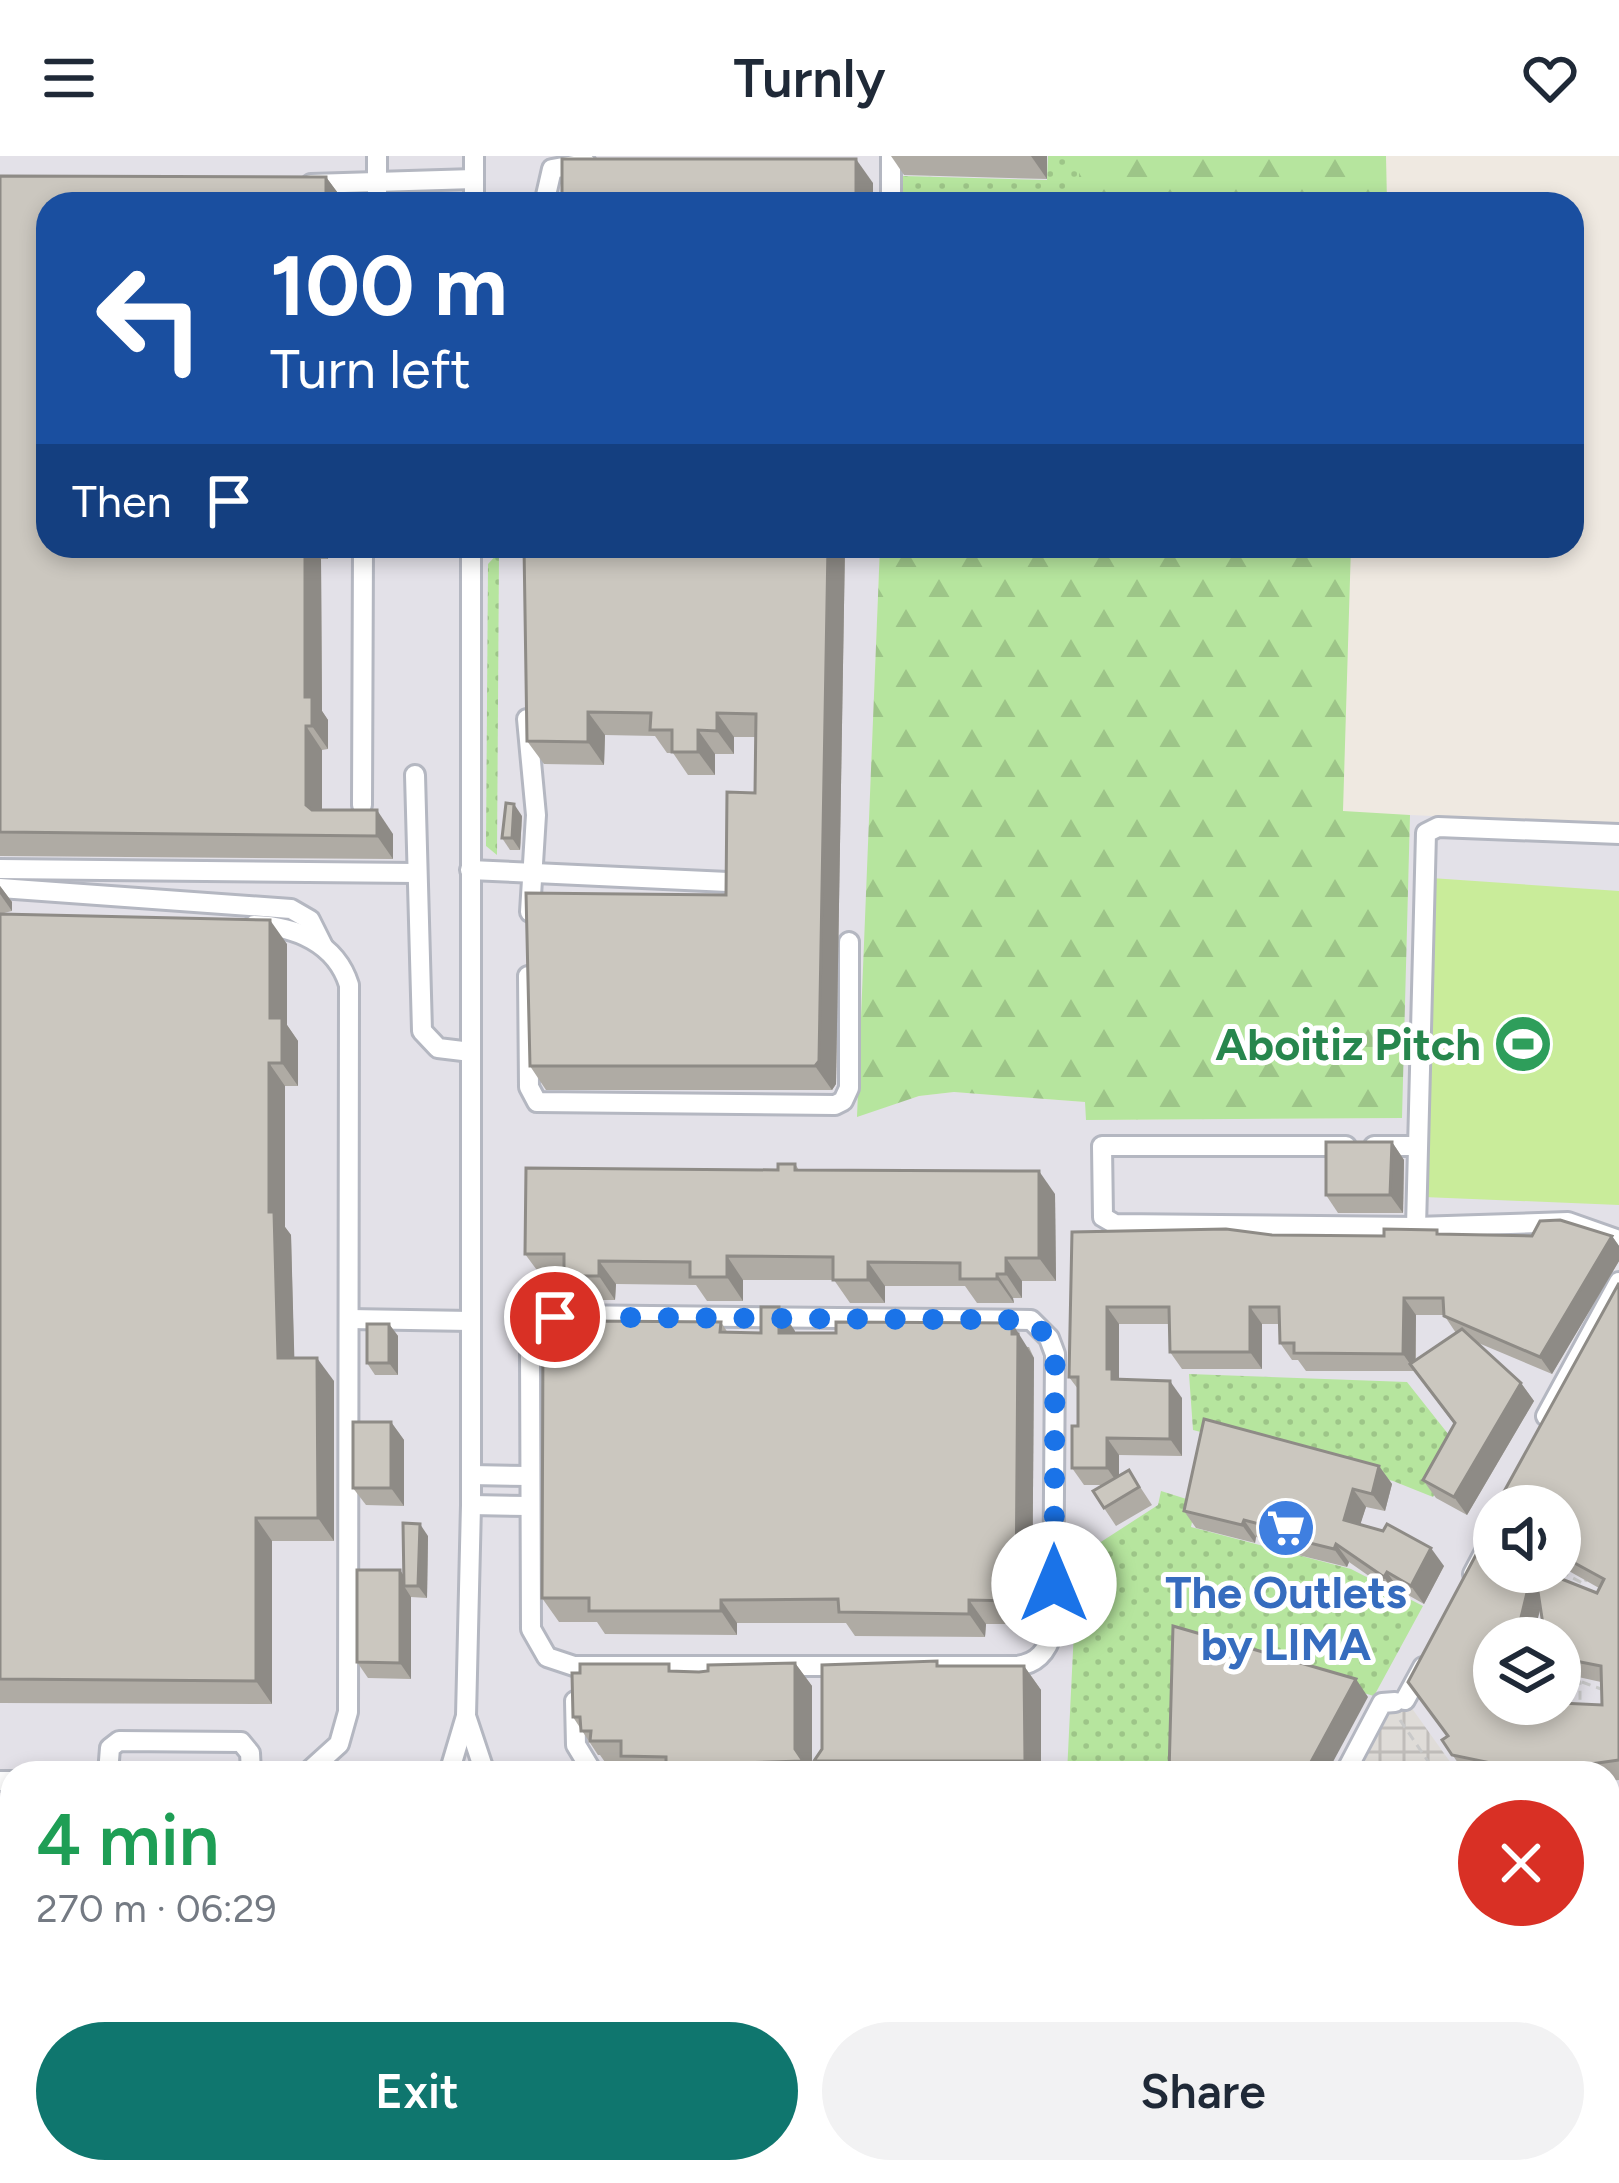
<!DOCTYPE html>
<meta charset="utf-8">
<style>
body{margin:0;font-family:Figtree,sans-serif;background:#f2f2f3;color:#1f2937;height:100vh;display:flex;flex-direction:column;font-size:45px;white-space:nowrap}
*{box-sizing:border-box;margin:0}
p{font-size:39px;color:#747a83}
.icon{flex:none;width:66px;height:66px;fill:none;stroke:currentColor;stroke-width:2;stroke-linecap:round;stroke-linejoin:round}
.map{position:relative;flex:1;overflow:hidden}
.sheet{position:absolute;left:0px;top:1605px;width:1620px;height:423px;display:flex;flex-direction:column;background:#fff;border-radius:36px 36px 0 0;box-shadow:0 6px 18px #0003}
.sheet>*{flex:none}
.top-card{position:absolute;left:36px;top:36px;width:1548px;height:366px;border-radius:36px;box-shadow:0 6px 18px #0003;background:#1a4fa0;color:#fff;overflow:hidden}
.fabs{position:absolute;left:1473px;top:1329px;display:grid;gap:24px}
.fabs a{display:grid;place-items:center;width:108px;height:108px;border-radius:50%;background:#fff;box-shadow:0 6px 18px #0003;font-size:60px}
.pin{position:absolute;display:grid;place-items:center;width:102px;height:102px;color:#fff;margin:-51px;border:6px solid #fff;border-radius:50%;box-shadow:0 3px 12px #0007}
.me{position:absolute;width:132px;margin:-66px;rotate:0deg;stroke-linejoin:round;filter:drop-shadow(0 0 9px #0008)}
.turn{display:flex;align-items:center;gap:42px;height:252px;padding:0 36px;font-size:54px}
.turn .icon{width:156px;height:156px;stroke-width:2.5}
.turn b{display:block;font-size:84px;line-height:102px}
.then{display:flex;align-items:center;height:114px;padding:0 36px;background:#0003;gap:24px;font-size:45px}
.round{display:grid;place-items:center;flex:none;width:126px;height:126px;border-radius:63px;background:#f2f2f3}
.summary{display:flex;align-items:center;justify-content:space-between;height:204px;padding:0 36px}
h1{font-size:72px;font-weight:600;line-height:90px;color:#1e9e55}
.button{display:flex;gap:24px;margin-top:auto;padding:24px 36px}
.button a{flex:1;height:138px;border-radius:72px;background:#0f766e;color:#fff;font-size:48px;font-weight:600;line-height:138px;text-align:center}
.button a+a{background:#f2f2f3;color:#1f2937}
header{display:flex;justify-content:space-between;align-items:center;height:156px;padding:0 36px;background:#fff;font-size:54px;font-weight:600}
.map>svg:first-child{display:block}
</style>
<header><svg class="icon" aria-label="menu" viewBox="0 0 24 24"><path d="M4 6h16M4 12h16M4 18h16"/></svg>Turnly<svg class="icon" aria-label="heart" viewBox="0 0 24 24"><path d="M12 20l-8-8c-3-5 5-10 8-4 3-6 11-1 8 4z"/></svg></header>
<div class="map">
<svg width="1619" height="2027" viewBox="0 0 1619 2027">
<defs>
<pattern id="green-dots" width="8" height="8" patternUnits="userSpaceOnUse" patternTransform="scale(3)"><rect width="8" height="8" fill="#b6e59e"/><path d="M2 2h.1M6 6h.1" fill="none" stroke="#9dc588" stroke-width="1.8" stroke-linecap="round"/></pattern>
<pattern id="forest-firs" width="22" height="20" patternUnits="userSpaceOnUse" patternTransform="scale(3)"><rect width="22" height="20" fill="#b6e59e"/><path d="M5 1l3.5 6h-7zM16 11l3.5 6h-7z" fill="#9dc588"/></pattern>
<pattern id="plaza-grid" width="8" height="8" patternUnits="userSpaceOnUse" patternTransform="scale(3)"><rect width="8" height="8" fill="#dfdcd8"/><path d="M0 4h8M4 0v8" fill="none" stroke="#c0bdba"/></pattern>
</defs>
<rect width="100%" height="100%" fill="#efe9e1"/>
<path fill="#e3e1e8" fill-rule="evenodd" d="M0,0H1079V48H48V390H880L858,960L919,940L954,936L1086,946V964L1401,962L1410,659L1619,668V2027H0ZM1494,1350H1560V1416H1494ZM1494,1482H1560V1548H1494ZM12,1617H1608V2016H12Z"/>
<g fill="url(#green-dots)">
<path d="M1048,0H1079V48H903V20L1047,24Z"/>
<path d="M499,396L497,699L486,690L488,408Z"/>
<path d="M1189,1218L1407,1226L1460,1293L1433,1341L1393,1325L1193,1274Z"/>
<path d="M1161,1335L1196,1346L1191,1371L1351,1413L1423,1450L1374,1540L1189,1487L1179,1617H1067L1078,1393H1090L1158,1349Z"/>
</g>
<g fill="url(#forest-firs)">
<path d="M1079,0H1386L1387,46L1079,48Z"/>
<path d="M880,390H1351L1343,655L1410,659L1402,962L1086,964L1085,946L954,936L919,940L857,961Z"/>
</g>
<path fill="#c9ec9a" d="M1431,722L1619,735V1049L1424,1041Z"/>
<path fill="url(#plaza-grid)" d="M1401,1537L1458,1617H1356Z"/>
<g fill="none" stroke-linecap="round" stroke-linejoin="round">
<defs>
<g id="minor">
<path d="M377,0V48"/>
<path d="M311,28L474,23"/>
<path d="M474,48V0"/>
<path d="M544,48L552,13L586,7"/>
<path d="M891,48V0"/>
<path d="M527,563L536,659L530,756"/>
<path d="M415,619L422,875L438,892L471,896"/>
<path d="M362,649L363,390"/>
<path d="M0,713L416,717"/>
<path d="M470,714L728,726"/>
<path d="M0,732L291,753L310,764L323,790"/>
<path d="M254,769C295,770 336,787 349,829L348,1556L339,1588L307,1617"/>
<path d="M528,820L529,931L537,946L835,949L843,945L849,932V786"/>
<path d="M1346,990H1102L1103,1061L1115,1068L1416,1071L1568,1066L1619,1084"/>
<path d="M1374,990H1417"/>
<path d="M1416,1071L1426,677L1438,671L1619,678"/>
<path d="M562,1159L1031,1164L1049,1182L1055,1198L1053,1474C1048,1494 1038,1508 1016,1510H574L547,1501L531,1473L530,1196L543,1169Z"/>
<path d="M349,1163L471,1165"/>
<path d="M1546,1260L1619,1126"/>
<path d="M471,1319L530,1320"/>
<path d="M471,1349L529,1350"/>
<path d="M1473,1418L1494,1378"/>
<path d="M1405,1544L1423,1511"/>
<path d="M575,1545L576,1589L593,1617"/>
<path d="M466,1560L485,1617"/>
<path d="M108,1617L110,1592L119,1585L241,1586L250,1597L251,1617"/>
<path d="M449,1617L466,1560L471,1349V390"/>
<path d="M1345,1617L1382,1547L1395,1546"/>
<path d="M0,1625H12"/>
<path d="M1608,1646L1619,1644"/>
<path d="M1608,1702L1619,1701"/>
<path d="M0,1727H12"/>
<path d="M1608,1740L1619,1738"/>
<path d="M0,1762L12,1763"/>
<path d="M0,1878H12"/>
<path d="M647,2016L693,2019"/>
<path d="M904,2016L907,2027"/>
<path d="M18,2027V2016"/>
<path d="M465,2027V2016"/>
<path d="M550,2027L551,2016"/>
<path d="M1120,2027V2016"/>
<path d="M1340,2027V2016"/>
</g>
</defs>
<use href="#minor" stroke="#b4b7c1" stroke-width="24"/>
<g stroke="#c9c9c9" stroke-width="3" stroke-dasharray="9 6" stroke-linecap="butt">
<path d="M1560,1415L1584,1428L1587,1422"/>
<path d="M1560,1519L1580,1526V1547"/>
<path d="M1582,1526L1601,1533"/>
<path d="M1400,1564L1436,1617"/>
<path d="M1608,1836L1619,1834"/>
</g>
<use href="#minor" stroke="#fff" stroke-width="18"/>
</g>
<g fill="#afaba4" fill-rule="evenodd">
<path d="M891,0H1047V23L904,19Z"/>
<path d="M0,20L326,21L343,44L48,48V390H328V403H321L322,555L328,564V593L322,594V654L393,678V703L0,700Z"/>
<path d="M845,390L836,928L832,934H546L530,910L726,739L755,637L756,581H734V598H715V619H688L673,597H667L655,580L605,579L604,609L544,608L527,585Z"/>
<path d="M522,660L520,694H510L502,682Z"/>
<path d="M0,730L12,746V755L0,758Z"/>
<path d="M0,758L287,788V869L298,885V930H285V1071L291,1079L294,1202L334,1225V1385H272V1548L0,1547Z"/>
<path d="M1392,986L1404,1004L1403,1057H1338L1326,1039Z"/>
<path d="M795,1008L799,1014L1055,1038L1056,1125H1022V1142H1013L1014,1147H977L965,1130H885V1147H850L834,1124H743V1145H707L696,1129L616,1128L615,1144H580L564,1122L542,1121L525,1098Z"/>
<path d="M1072,1076L1272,1079L1612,1080L1619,1090V1105L1552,1218L1476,1186L1521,1227L1534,1245L1467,1359L1436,1342L1423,1324L1454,1268L1415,1215H1306L1298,1204H1292L1280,1187V1168H1262V1213H1182L1170,1196V1168H1119V1223L1182,1242V1300L1119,1299V1320L1129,1314L1152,1349L1116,1370L1104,1352V1329H1084L1072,1312L1078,1270V1233L1069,1221ZM1416,1159H1444L1456,1177L1416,1205Z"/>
<path d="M1619,1127V1624L1608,1625V1617H1465L1442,1584L1447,1580L1478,1395L1597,1437L1599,1432L1560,1410V1350ZM1540,1452L1560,1482V1517L1601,1526L1602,1549L1494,1548V1482H1533Z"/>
<path d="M779,1151L795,1177L1029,1191L1034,1202L1032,1468H986L985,1481L855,1480L846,1467H737V1479L605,1478L597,1466H559L542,1442L589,1176L721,1166L728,1177H761Z"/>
<path d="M389,1168L398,1180V1219H375L367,1207Z"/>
<path d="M391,1266L404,1284V1350L366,1349L353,1332Z"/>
<path d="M1379,1310L1392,1328L1385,1355L1366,1351L1360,1368L1444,1410L1424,1448L1399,1434L1396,1439L1349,1406L1347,1411L1286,1396L1281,1388L1256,1381L1255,1387L1196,1372L1184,1355Z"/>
<path d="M428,1380L427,1442L411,1441V1523L368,1522L357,1506L400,1414L403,1419Z"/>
<path d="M795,1507L812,1530V1617H632L627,1609H607L600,1599H598L573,1561L673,1515L699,1516Z"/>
<path d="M940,1510H1024L1041,1534V1617H822L814,1605L822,1593Z"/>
<path d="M1619,1748V1828H1608V1750Z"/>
</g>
<g fill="#8e8b86">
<path d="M1031,0H1047V23Z"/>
<path d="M856,3L873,27V48H856Z"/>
<path d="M326,21L343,44V48H326Z"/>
<path d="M305,390H312L321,403L322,555L328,564V593L312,570L305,541Z"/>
<path d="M319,390H328V403Z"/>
<path d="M828,390H845L836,928L832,934L815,910Z"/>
<path d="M588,556L605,579L604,609L588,586Z"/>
<path d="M717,557L734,581V598L717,575Z"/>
<path d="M306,570L322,594V672L306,649Z"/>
<path d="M698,574L715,598V619L698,596Z"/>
<path d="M514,648L522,660L520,694L512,682Z"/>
<path d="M377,654L393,678V703L377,680Z"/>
<path d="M0,730L12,746V755L0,738Z"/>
<path d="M270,764L287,788V869L298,885V930L282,907L270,862Z"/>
<path d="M269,907L285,930V1071L291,1079L295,1225L278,1202L269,1056Z"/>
<path d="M1392,986L1404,1004L1403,1057L1390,1039Z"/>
<path d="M1039,1015L1055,1038L1056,1125L1039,1102Z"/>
<path d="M1612,1080L1619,1090V1105L1552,1218L1540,1201Z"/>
<path d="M727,1100L743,1124V1145L727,1121Z"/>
<path d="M1006,1102L1022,1125V1142L1006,1118Z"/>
<path d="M599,1105L616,1128L615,1144L599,1120Z"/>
<path d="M868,1106L885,1130V1147L868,1124Z"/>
<path d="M997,1118L1013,1142L1014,1147L997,1123Z"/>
<path d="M1404,1142L1416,1159L1415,1215L1403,1198Z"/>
<path d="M779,1151L795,1175V1201L779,1177Z"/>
<path d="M1107,1151L1119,1168V1223H1112L1107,1213Z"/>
<path d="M1250,1151L1262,1168V1213L1250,1196Z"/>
<path d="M1012,1167L1034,1202L1032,1468L1016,1445Z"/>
<path d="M389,1168L398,1180V1219L389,1207Z"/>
<path d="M317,1202L334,1225V1385L318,1362Z"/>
<path d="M1170,1225L1182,1242V1300L1170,1283Z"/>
<path d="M1521,1227L1534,1245L1467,1359L1454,1341Z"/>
<path d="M391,1266L404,1284V1350L391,1332Z"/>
<path d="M1107,1282L1119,1299V1329L1107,1312Z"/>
<path d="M1379,1310L1392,1328L1385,1355L1372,1338Z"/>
<path d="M1353,1333L1366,1351L1356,1382L1344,1364Z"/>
<path d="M256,1362L272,1385V1548L256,1525Z"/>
<path d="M1244,1364L1256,1381L1255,1387L1242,1369Z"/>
<path d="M420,1368L428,1380L427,1442L418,1430Z"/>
<path d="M1336,1388L1349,1406L1347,1411L1334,1393Z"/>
<path d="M1431,1392L1444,1410L1424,1448L1411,1430Z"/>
<path d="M400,1414L411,1430H404L411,1441V1523L400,1507Z"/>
<path d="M1387,1416L1399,1434L1396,1439L1384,1421Z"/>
<path d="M1532,1416H1536L1546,1430L1533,1482H1516Z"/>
<path d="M721,1444L737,1467V1479L721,1455Z"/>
<path d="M969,1444L986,1468L985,1481L969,1458Z"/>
<path d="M795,1507L812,1530V1617L795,1593Z"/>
<path d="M1024,1510L1041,1534V1617H1033L1025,1605Z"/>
<path d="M1356,1523L1368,1541L1327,1617H1305Z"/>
<rect x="370" y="2016" width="16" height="11"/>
<path d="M1476,2016H1487V2027H1477Z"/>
</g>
<g fill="#cbc7bf" stroke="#8e8b86" stroke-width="3">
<rect x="562" y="3" width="294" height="45"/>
<path d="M0,20L326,21V48H48V390H305V541H312V570H306V649L312,654H377V680L0,676Z"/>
<path d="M524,390H828L819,905L815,910H530L526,737L726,739L727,636L755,637L756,558L717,557V575L698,574V596H672V574H650L651,557L588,556V586L527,585Z"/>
<path d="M506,647L514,648L512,682H502Z"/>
<path d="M0,758L270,764V862H282V907H269V1056H274L278,1202H317L318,1362H256V1525L0,1523Z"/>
<path d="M1326,986H1392L1390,1039H1326Z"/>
<path d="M778,1008H795V1014L1039,1015V1102H1006V1118H997V1123H960V1107L868,1106V1124H833V1101L727,1100V1121H690V1106L599,1105V1120H564V1098H525L526,1012L778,1014Z"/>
<path d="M1560,1064L1612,1080L1540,1201L1444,1160L1443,1142H1404L1403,1198L1294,1197V1187H1280L1279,1151H1250V1196H1170L1169,1151H1107V1213H1112V1223L1170,1225V1283L1107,1282V1312H1072V1270H1078V1221H1069L1072,1076L1226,1073L1272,1079L1384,1080V1073L1437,1074V1078L1532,1080L1540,1065Z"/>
<path d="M1619,1127V1604L1534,1616L1452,1599L1442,1584L1448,1580L1408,1526L1478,1395L1494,1400V1416H1532L1516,1482H1494V1548L1560,1547L1602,1549L1601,1510L1560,1502V1482H1545L1535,1416H1544L1597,1437L1604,1423L1560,1399V1350H1496Z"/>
<path d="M761,1151H779V1177H836V1166L1012,1167V1178H1018L1016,1445L969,1444V1458L839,1456L838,1443L721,1444V1455H589V1442H542L543,1175L589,1176L590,1165L721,1166L720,1176L761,1177Z"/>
<rect x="367" y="1168" width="22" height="39"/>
<path d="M1462,1173L1521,1227L1454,1341L1423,1324L1455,1267L1410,1208Z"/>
<path d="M1204,1263L1379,1310L1372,1338L1353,1333L1344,1364L1383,1375L1387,1368L1431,1392L1411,1430L1387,1416L1384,1421L1336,1388L1334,1393L1273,1378L1275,1372L1244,1364L1242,1369L1184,1355Z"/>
<rect x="353" y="1266" width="38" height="66"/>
<path d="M1129,1314L1139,1331L1104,1352L1093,1335Z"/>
<path d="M403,1367L420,1368L418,1430H404Z"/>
<path d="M357,1414H400V1507L357,1506Z"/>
<path d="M1173,1470L1356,1523L1305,1617H1169Z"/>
<path d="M937,1505V1510H1024L1025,1605H814L822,1593V1509Z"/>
<path d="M795,1507V1593L803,1605L666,1609V1601L621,1600V1585H590L591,1575H581L580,1561H573L572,1517H580V1508H669V1515L699,1516L708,1515V1509Z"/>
<path d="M1619,1748V1810H1608V1750Z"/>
<path d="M1608,1869H1619V2027H1510V2016H1608Z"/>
<path d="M110,2016H370V2027H23V2017L110,2018Z"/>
<path d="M1354,2016H1476L1477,2027H1354Z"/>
</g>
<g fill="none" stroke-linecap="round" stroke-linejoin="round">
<path stroke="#1a73e8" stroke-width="21" stroke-dasharray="0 37.8" d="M555,1161L1031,1164L1048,1182L1055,1198L1054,1428"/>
</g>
<defs>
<symbol id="stadium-disc" viewBox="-11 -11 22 22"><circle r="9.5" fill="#2e9e5b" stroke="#fff"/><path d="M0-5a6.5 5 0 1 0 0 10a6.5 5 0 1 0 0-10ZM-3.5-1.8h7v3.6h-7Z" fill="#fff"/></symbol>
<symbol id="supermarket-disc" viewBox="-11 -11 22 22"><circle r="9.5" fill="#3f7fe0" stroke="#fff"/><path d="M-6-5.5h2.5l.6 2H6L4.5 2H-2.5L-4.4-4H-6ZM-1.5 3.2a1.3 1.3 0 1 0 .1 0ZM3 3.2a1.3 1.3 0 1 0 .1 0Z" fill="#fff"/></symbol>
</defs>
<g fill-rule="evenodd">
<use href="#stadium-disc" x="1490" y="855" width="66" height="66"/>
<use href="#supermarket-disc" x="1253" y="1339" width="66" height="66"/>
</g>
<g text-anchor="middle" stroke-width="10" stroke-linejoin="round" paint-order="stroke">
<g font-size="45" font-weight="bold" fill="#27864d" stroke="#fff" text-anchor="end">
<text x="1481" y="904">Aboitiz Pitch</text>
</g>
<g font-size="45" font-weight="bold" fill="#366cbe" stroke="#fff">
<text x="1286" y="1452">The Outlets<tspan x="1286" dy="52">by LIMA</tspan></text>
</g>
</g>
</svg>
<div class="fabs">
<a><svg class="icon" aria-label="sound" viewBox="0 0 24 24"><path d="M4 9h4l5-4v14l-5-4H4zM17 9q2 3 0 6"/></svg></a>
<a><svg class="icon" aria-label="layers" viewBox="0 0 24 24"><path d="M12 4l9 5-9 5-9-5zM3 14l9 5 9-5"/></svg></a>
</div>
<div class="pin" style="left:555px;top:1161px;background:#d93025"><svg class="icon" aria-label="arrive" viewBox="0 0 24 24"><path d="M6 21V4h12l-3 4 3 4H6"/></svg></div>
<svg class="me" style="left:1054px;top:1428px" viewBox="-20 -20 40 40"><circle r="19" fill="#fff"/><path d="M0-13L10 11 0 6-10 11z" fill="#1a73e8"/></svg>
<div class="top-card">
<div class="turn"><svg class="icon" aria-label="left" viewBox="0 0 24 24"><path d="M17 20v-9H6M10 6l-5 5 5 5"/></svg><div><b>100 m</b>Turn left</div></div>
<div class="then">Then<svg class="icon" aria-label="arrive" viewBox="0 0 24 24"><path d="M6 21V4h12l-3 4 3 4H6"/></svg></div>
</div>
<section class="sheet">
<div class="summary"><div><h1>4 min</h1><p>270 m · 06:29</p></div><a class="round" style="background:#d93025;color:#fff"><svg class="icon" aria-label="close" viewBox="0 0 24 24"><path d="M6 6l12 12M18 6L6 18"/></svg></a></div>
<div class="button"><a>Exit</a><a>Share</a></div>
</section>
</div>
